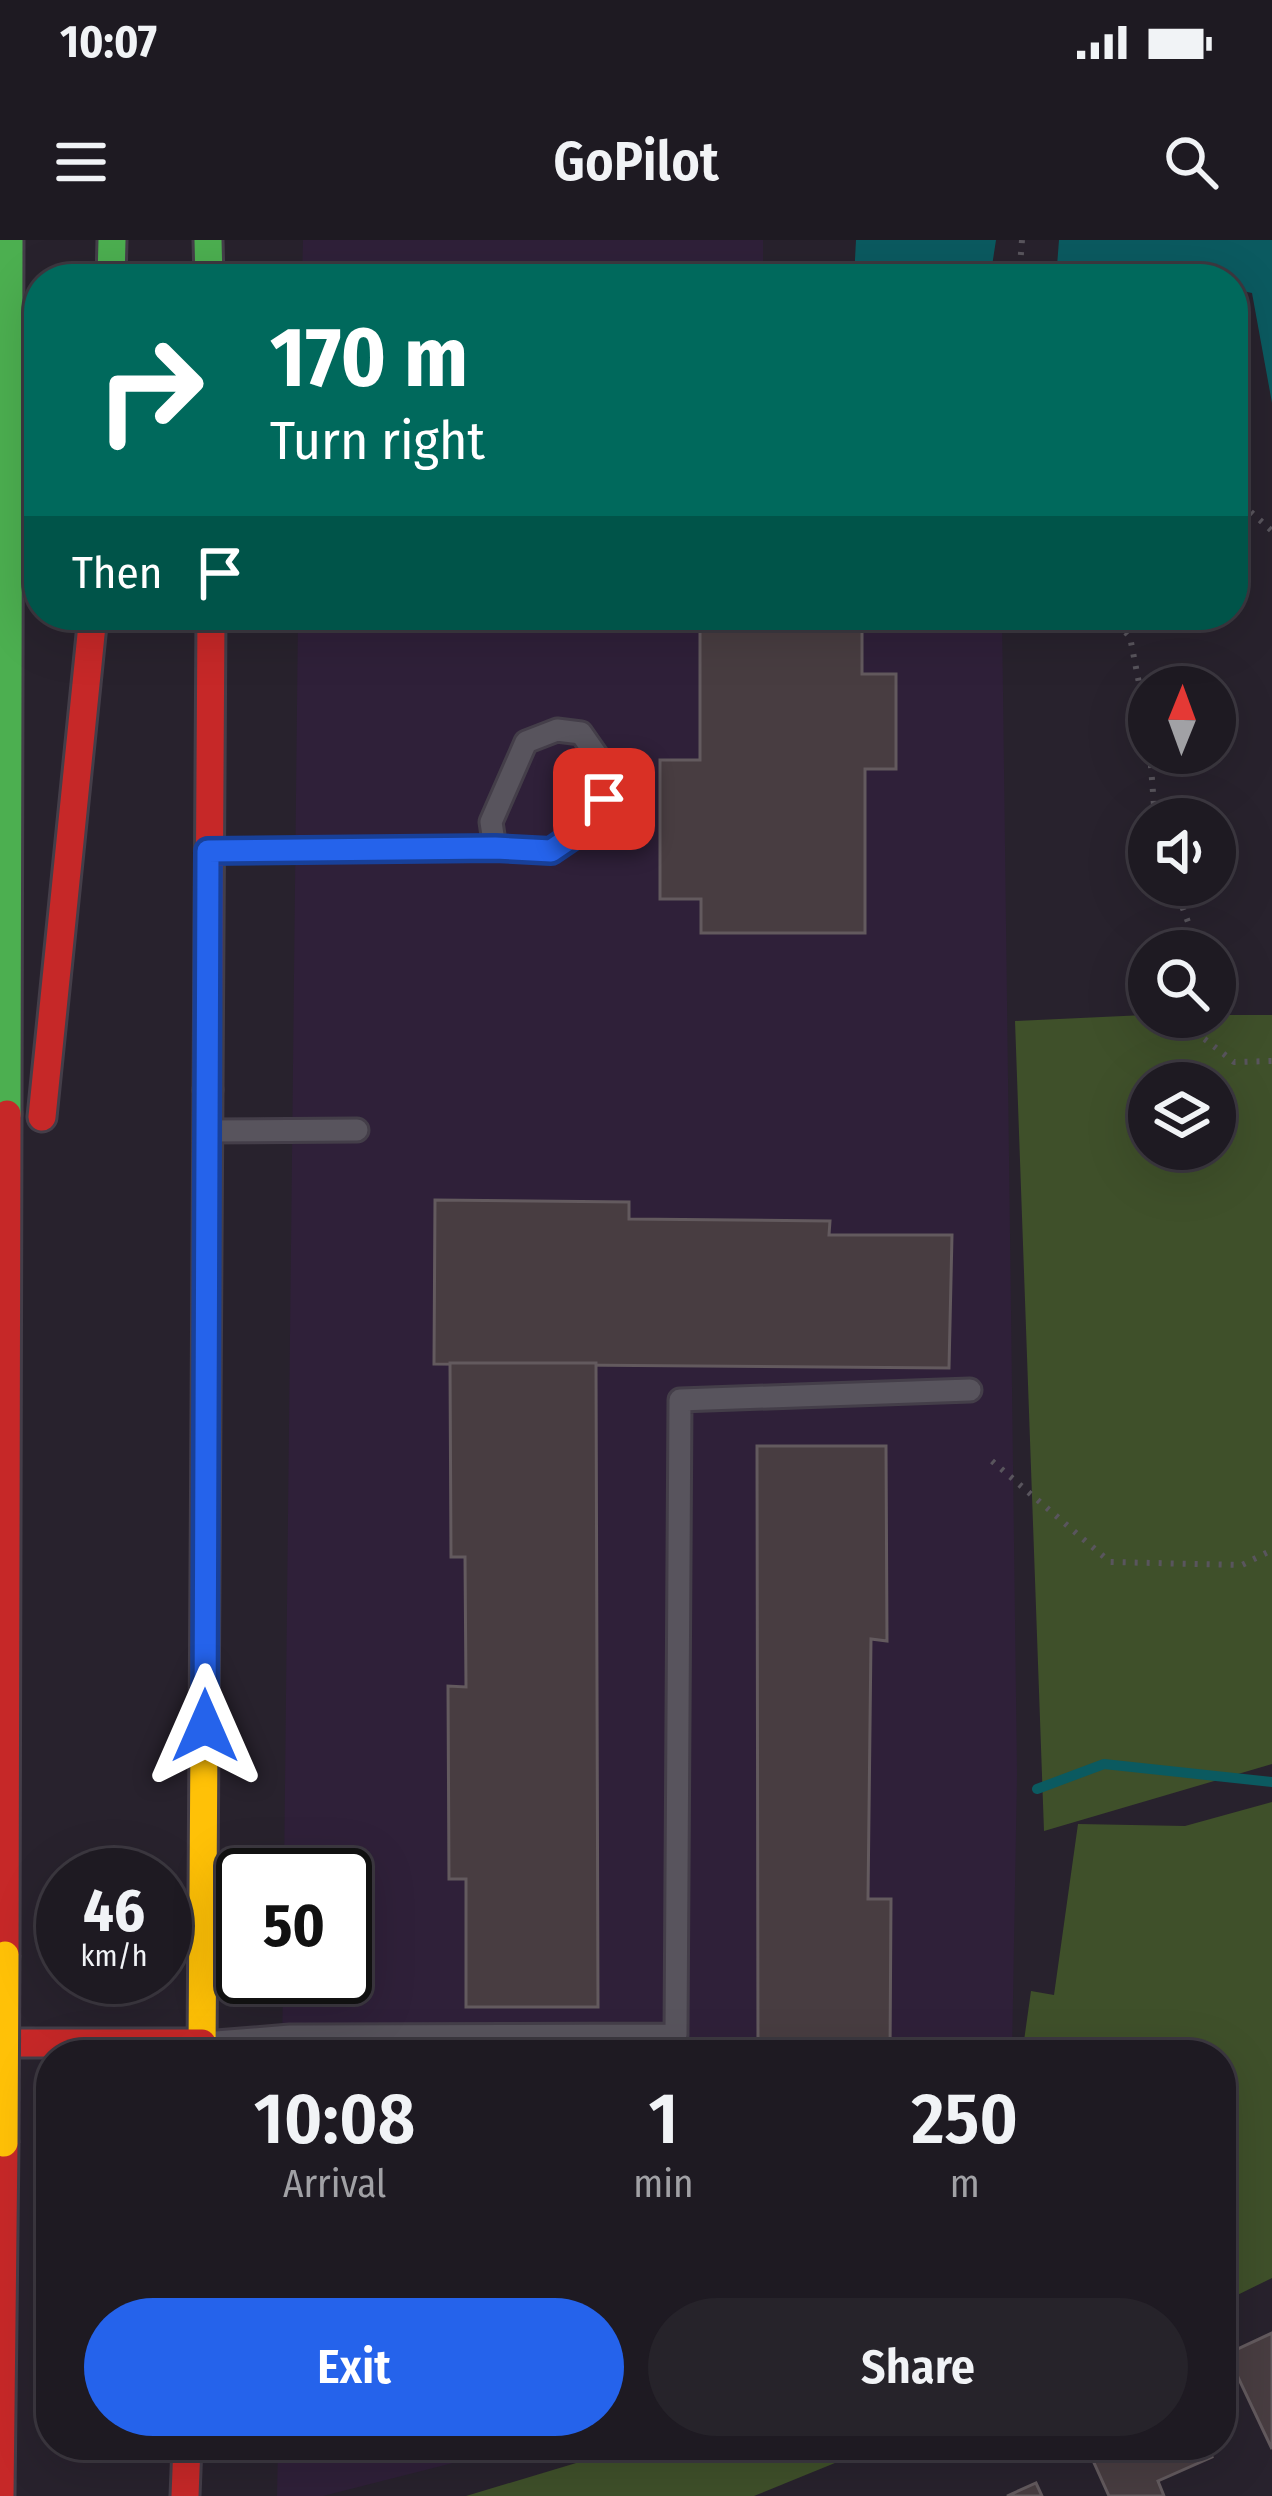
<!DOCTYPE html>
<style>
body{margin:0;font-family:"Fira Sans Condensed",sans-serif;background:#26232a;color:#f1f3f6;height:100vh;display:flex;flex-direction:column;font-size:45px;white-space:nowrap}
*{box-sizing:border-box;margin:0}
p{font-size:39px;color:#a1a1a5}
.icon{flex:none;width:66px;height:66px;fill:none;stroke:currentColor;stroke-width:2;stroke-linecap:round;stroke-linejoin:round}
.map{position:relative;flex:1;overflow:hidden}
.panel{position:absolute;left:36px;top:1800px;width:1200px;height:420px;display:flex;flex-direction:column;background:#1e1a22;border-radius:48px;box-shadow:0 12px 48px #0002,0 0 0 3px #3c3840}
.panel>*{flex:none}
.hud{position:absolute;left:24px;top:24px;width:1224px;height:366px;border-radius:48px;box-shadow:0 12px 48px #0002,0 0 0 3px #3c3840;background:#00695c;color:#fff;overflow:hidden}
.needle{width:78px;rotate:1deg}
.buttons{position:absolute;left:1128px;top:426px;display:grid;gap:24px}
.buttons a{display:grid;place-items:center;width:108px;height:108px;border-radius:50%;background:#1e1a22;box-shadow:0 12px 48px #0002,0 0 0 3px #3c3840;font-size:60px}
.speed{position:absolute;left:36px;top:1608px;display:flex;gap:24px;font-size:60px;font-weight:700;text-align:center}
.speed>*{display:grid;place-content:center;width:156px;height:156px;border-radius:50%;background:#1e1a22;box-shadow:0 12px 48px #0002,0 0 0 3px #3c3840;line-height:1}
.speed small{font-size:30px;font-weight:400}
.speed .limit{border:6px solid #111;border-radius:18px;background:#fff;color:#111}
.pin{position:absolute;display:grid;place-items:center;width:102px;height:102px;color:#fff;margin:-51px;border-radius:24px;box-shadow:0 6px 18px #0006}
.me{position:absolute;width:132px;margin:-66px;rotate:0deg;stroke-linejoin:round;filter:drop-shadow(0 0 9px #0008)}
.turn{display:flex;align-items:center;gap:42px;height:252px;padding:0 48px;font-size:54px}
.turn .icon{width:156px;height:156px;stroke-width:2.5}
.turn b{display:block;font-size:84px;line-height:102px}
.then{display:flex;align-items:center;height:114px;padding:0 48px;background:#0003;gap:24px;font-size:45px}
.eta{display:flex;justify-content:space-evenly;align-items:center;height:204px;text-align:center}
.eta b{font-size:72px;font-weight:600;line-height:84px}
.button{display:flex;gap:24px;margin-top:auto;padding:24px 48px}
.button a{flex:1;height:138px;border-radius:72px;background:#2563eb;color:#fff;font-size:48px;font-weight:600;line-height:138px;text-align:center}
.button a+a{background:#26232a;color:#f1f3f6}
.status{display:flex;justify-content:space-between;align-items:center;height:84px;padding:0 60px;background:#1e1a22;direction:ltr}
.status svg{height:33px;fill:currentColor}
header{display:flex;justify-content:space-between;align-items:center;height:156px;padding:0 48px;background:#1e1a22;font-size:54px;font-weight:600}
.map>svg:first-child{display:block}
</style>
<div class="status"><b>10:07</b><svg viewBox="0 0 49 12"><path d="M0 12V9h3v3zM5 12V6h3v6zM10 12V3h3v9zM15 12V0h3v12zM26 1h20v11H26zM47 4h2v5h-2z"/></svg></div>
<header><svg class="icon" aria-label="menu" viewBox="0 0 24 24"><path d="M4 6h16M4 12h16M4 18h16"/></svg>GoPilot<svg class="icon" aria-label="search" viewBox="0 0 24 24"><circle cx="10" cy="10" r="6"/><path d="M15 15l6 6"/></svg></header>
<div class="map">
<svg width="1272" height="2256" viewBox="0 0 1272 2256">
<rect width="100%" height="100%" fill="#28222d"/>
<g fill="#2f2039">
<path d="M303,0H763V39H302Z"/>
<path d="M298,375H1002L1017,1534L1012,1815H282L283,1737H345V1635H284Z"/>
<path d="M278,2205H524L323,2256H277Z"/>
</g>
<g fill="#3f502a" fill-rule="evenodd">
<path d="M1145,775H1272V1524L1044,1591L1015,781ZM1149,843H1215V909H1149Z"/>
<path d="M1272,1562V2038L1221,2063V1815H1022L1031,1751L1054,1755L1078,1584L1185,1586Z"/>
<path d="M636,2205H879L754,2256H466Z"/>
</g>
<g fill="#0b5a60">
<path d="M856,0H996L990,39H854Z"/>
<path d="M1059,0H1272V163L1252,53L1233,49V39H1056Z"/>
</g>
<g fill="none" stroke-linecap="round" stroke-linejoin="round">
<path stroke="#0b5a60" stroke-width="10" d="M1037,1549L1104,1524L1272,1542"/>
</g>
<g fill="#483d41" stroke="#635a5e" stroke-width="3">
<path d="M700,375H862V434H896V529H865V693H701V659H660V520H700Z"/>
<path d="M435,960L629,962V979L830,981L829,995H952L949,1128L434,1124Z"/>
<path d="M450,1123H596L598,1767H466V1639H449L448,1446L466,1447L465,1317H451Z"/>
<path d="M757,1206H886L887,1401L871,1399L868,1659H891L890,1815H758Z"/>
<path d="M1272,2093V2209L1227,2114Z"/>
<path d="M1086,2205H1207L1212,2217L1158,2241L1164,2256H1109Z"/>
<path d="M1036,2243L1042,2256H1007Z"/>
</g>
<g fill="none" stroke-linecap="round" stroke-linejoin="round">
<defs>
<g id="lane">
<path d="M209,611L495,608L551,611L579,593L604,559V526L581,493L557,490L526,502L491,582L495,608"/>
<path d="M208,891L357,890"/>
<path d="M204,1803L290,1796L676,1795L680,1160L970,1150"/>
</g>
<g id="fast">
<path d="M208,0L209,39"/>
<path d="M111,39L112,0"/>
<path d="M7,874L9,0"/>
</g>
<path id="slow" d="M202,1815L208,850"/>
<g id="jam">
<path d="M208,850L211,375"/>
<path d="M42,877L93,375"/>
<path d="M5,1715L7,874"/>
<path d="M0,1803H202"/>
<path d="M0,2256L4,1903"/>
<path d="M185,2256L187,2205"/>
</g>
</defs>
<use href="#lane" stroke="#443e49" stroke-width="27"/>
<use href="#fast" stroke="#443e49" stroke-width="33"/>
<use href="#slow" stroke="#443e49" stroke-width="33"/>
<use href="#jam" stroke="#443e49" stroke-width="33"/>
<g stroke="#59555d" stroke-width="6" stroke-dasharray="3 9" stroke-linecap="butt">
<path d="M1019,39L1022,0"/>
<path d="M1233,256L1272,291"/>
<path d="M1109,375L1130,397L1149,494"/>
<path d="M1150,513L1155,579"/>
<path d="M1174,645L1199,711"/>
<path d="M1215,741V753"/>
<path d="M1208,777L1202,797L1234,822L1272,821"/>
<path d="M992,1221L1110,1322L1242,1325L1272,1310"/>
</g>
<use href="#lane" stroke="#58545d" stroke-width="21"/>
<use href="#fast" stroke="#4caf50" stroke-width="27"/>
<use href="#slow" stroke="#ffc107" stroke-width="27"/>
<use href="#jam" stroke="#c62828" stroke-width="27"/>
<defs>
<path id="slow-bridge" d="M4,1903L5,1715"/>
</defs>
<use href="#slow-bridge" stroke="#443e49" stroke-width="33" stroke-linecap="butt"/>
<use href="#slow-bridge" stroke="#ffc107" stroke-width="27"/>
</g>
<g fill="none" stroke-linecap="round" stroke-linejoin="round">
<defs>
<path id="route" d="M205,1486L208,611L495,608L551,611L579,592L604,559"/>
</defs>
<use href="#route" stroke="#184099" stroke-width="30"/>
<use href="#route" stroke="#2563eb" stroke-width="21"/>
</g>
</svg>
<div class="buttons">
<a><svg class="needle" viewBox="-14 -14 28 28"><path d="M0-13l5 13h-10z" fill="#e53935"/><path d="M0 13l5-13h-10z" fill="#a1a1a5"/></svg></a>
<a><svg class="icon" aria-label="sound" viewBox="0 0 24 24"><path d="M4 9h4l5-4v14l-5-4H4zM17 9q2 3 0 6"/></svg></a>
<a><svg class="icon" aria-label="search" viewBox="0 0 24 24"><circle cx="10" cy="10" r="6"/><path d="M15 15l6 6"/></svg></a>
<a><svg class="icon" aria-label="layers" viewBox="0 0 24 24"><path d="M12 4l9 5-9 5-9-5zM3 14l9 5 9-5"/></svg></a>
</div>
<div class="speed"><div>46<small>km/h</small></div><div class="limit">50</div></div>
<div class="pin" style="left:604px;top:559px;background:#d93025"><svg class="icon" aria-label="arrive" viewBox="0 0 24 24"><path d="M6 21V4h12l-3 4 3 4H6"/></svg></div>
<svg class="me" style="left:205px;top:1486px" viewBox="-20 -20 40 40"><path d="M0-17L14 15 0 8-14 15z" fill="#2563eb" stroke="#fff" stroke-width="4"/></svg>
<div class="hud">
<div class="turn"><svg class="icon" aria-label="right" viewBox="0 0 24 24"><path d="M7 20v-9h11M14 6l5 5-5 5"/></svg><div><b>170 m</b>Turn right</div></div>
<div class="then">Then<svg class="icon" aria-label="arrive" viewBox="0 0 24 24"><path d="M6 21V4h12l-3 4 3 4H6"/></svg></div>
</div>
<section class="panel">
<div class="eta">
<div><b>10:08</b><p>Arrival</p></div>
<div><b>1</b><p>min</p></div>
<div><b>250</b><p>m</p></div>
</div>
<div class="button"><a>Exit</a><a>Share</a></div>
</section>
</div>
